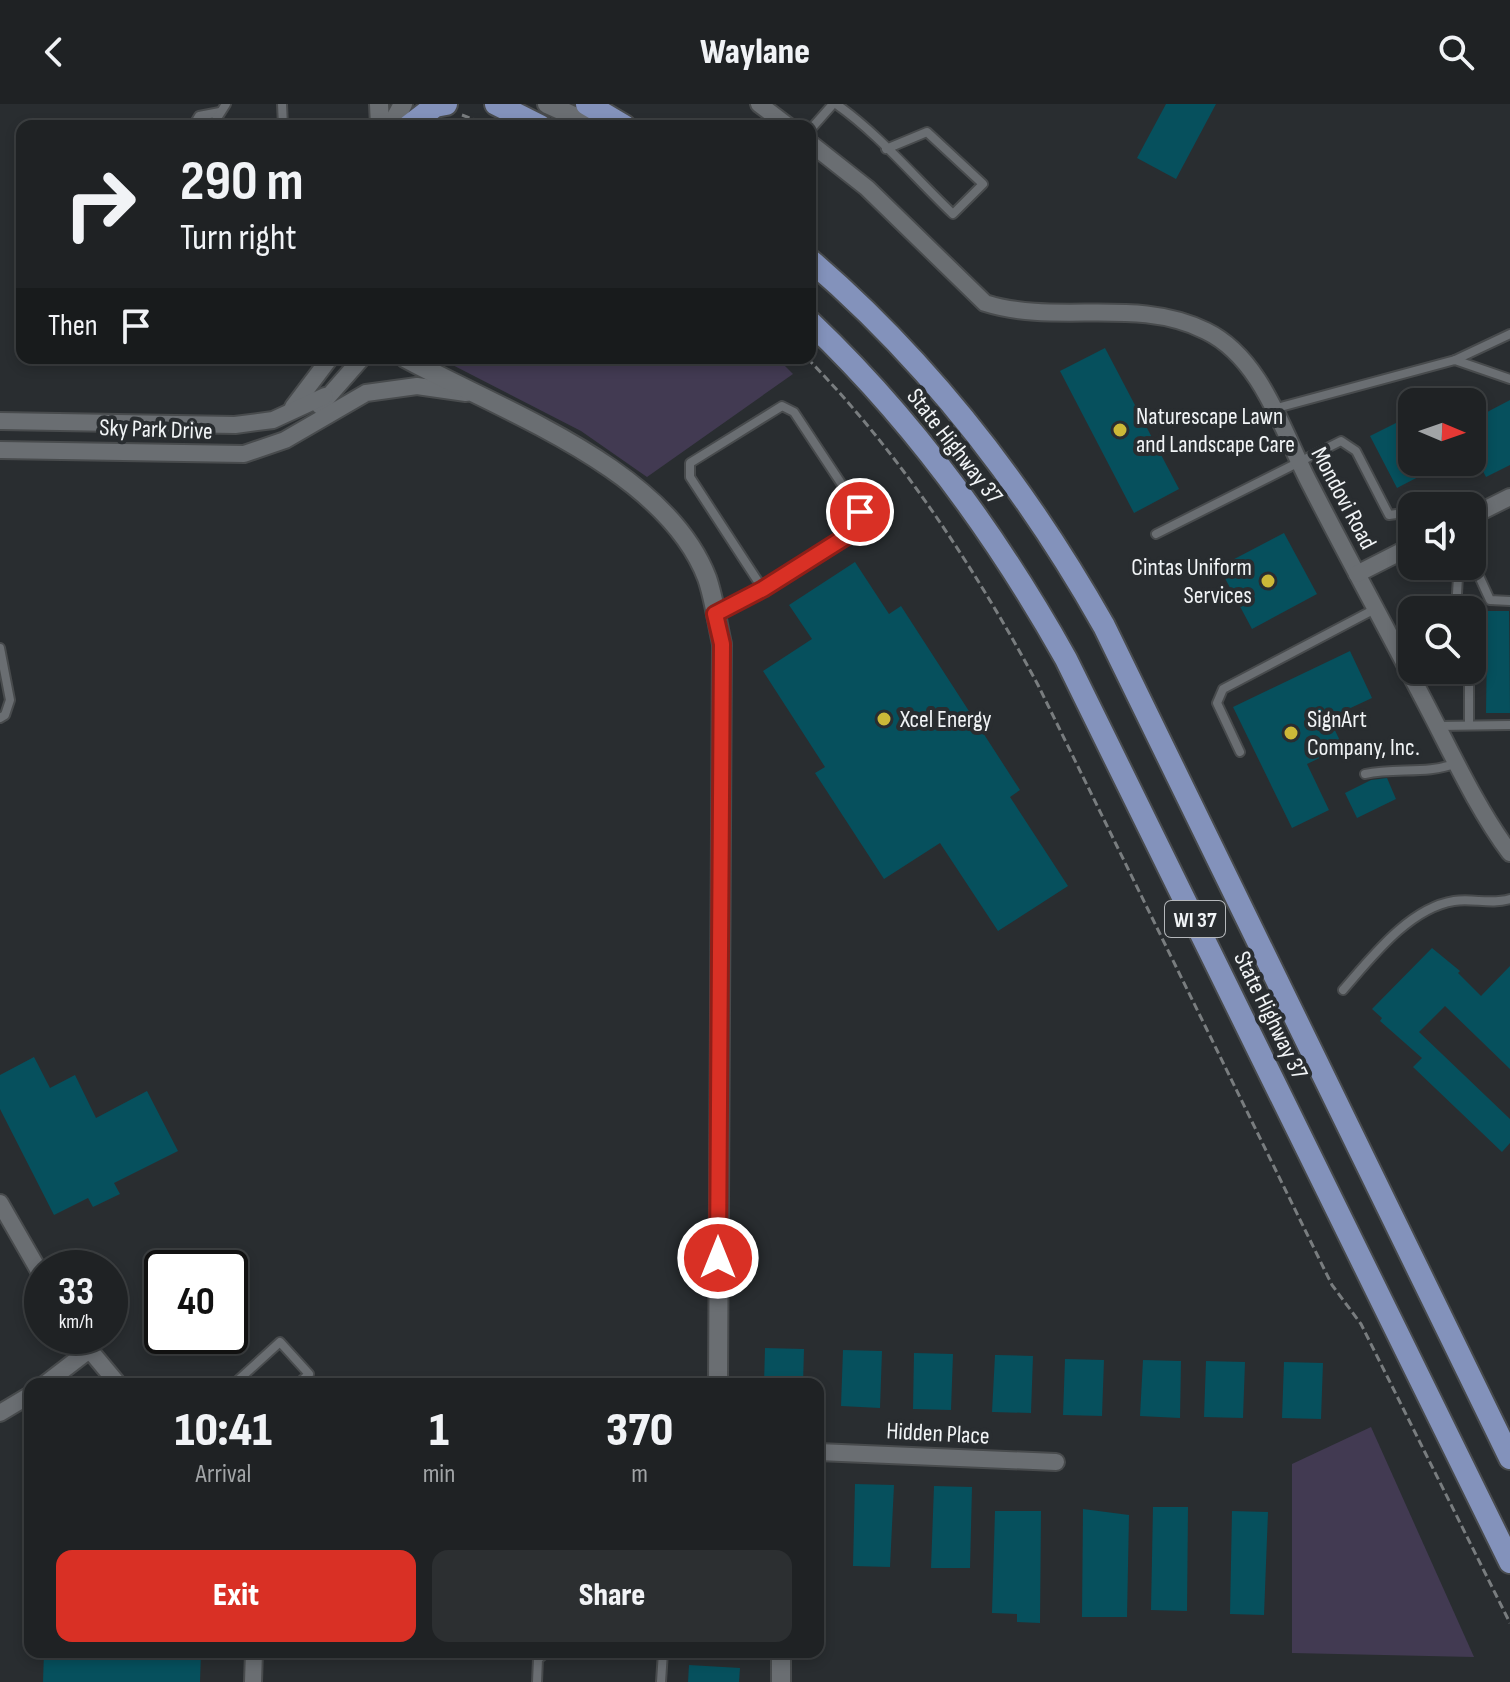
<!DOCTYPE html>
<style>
body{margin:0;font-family:"Sofia Sans Condensed",sans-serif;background:#2c2f31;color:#f1f3f6;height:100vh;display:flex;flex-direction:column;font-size:30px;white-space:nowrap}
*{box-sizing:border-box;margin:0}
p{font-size:26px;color:#a1a4a6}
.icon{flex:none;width:44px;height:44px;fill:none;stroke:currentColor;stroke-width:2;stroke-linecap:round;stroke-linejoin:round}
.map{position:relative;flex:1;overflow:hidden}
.side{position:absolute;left:24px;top:1274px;width:800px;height:280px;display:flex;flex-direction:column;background:#1f2224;border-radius:16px;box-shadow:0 4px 12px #0003,0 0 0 2px #3c3f41}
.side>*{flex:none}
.banner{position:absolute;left:16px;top:16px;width:800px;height:244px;border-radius:16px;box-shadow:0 4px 12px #0003,0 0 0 2px #3c3f41;background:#1f2224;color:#f1f3f6;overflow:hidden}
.needle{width:52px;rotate:92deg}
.controls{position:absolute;left:1398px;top:284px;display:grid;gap:16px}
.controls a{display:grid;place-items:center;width:88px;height:88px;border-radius:16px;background:#1f2224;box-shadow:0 4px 12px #0003,0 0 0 2px #3c3f41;font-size:40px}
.speed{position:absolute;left:24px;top:1146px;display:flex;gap:16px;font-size:40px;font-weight:700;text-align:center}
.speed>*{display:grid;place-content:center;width:104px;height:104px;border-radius:50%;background:#1f2224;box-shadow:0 4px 12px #0003,0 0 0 2px #3c3f41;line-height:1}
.speed small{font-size:20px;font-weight:400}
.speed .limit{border:4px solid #111;border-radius:12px;background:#fff;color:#111}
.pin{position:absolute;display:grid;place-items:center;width:68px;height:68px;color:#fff;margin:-34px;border:4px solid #fff;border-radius:50%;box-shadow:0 2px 8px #0007}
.me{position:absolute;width:88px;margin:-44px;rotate:0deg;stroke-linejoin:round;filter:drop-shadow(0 0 6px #0008)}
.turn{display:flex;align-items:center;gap:28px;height:168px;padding:0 32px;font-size:36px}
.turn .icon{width:104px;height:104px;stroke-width:2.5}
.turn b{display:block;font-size:56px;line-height:68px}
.then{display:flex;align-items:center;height:76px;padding:0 32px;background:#0003;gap:16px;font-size:30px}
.eta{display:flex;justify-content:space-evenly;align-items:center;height:136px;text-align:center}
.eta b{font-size:48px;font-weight:800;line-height:56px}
.primary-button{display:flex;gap:16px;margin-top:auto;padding:16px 32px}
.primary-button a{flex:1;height:92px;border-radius:16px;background:#d93025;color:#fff;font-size:32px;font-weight:800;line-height:92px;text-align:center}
.primary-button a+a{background:#2c2f31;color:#f1f3f6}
header{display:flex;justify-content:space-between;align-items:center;height:104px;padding:0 32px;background:#1f2224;font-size:36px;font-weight:800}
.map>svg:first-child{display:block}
</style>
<header><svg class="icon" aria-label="back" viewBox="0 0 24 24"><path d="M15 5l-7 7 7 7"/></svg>Waylane<svg class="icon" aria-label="search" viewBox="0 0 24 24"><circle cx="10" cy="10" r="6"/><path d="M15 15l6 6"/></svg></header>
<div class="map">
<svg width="1510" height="1578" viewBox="0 0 1510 1578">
<rect width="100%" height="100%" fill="#292d30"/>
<g fill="#423a52">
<path d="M439,254H777L793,270L647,373L581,327Z"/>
<path d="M1371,1323L1474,1553L1292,1549V1360Z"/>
</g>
<g fill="#06505d">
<path d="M1166,0H1216L1176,75L1137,54Z"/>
<path d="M1105,244L1179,385L1134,409L1060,267Z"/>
<path d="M1510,296V361L1486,373L1472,346V316Z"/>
<path d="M1412,311V358H1447L1397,384L1370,332Z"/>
<path d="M1284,429L1317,490L1252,525L1219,463Z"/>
<path d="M855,458L889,510L901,502L1020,686L1010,693L1068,782L998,827L940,739L884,775L815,669L825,663L763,567L812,535L789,501Z"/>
<path d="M1472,507H1509L1510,609H1486L1487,537L1472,536Z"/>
<path d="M1350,547L1372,594L1329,614L1343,643L1307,660L1329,706L1292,724L1233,603Z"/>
<path d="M1387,674L1396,695L1357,714L1345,689L1371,676Z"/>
<path d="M1432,844L1460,867L1458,869L1481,892L1510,862V965L1445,902L1419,928L1510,1015V1039L1502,1048L1413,963L1422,954L1380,917L1382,914L1372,905Z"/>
<path d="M34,953L50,984L75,971L96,1014L147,987L178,1047L114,1079L120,1090L93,1103L88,1094L54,1111L0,1005V971Z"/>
<path d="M765,1244L804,1245L803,1280H764Z"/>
<path d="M843,1246L882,1247L880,1304L841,1302Z"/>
<path d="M914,1249L953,1250L951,1306L913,1305Z"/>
<path d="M995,1251L1033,1252L1031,1309L992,1308Z"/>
<path d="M1065,1255L1104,1256L1102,1312L1063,1311Z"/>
<path d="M1143,1256L1181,1257L1180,1314L1140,1312Z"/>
<path d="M1206,1257L1245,1258L1243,1314L1204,1313Z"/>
<path d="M1284,1258L1323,1259L1321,1315L1282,1314Z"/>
<path d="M855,1380L894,1381L890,1463L853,1462Z"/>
<path d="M934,1382L972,1383L970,1464H931Z"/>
<path d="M1153,1403H1188L1187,1507L1151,1506Z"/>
<path d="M1083,1405L1129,1411L1127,1513H1082Z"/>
<path d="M995,1407H1041L1040,1519L1017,1518V1510L992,1509Z"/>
<path d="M1232,1407L1268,1408L1264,1511L1230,1510Z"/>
<path d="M44,1548H201L200,1578H43Z"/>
<path d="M689,1561L740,1564L739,1578H688Z"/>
</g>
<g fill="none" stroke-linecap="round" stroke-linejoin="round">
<defs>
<g id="service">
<path d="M282,0L283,22"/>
<path d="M836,0C879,30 915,74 953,110L983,80L927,28L886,45"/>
<path d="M193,22L199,12L220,8"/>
<path d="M212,22L226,0"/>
<path d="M810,26L833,0"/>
<path d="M1455,256L1510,230"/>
<path d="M1273,305L1455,256L1510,275"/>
<path d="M1156,430L1341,337L1356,347L1389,411L1412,408"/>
<path d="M1474,461L1490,496L1510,497"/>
<path d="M1456,506L1458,473L1474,461L1472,458"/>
<path d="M716,510L763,485L858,425L860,408L794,308L782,302L690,359V373L763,485"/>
<path d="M0,544L10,596L5,611L0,614"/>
<path d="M1469,566V620"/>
<path d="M1438,622L1510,621"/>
<path d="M1240,648L1217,599L1223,585L1375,505"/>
<path d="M1365,670C1397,663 1426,671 1457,659"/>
<path d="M1343,886C1371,854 1409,804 1454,797C1473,794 1491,801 1510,795"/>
<path d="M234,1280L280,1238L309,1270L298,1280"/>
<path d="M537,1578L538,1555L547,1548"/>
<path d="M661,1578L663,1548"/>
</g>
<g id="minor">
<path d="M759,0L788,22"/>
<path d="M810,39L867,84L985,199C1057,222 1136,192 1206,227C1262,254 1283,329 1310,380C1349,456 1390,531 1429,606C1454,654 1478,706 1510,749"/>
<path d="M320,302L362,254"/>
<path d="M293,303L330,254"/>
<path d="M0,317L235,321L273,316L325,292"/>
<path d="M0,346L244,350L285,336L366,289L417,282L466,289"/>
<path d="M1472,412L1510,393"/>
<path d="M1357,470L1412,442"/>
<path d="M0,1099L42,1172"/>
<path d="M78,1232L118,1280"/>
<path d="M45,1280L88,1247"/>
<path d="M0,1309L30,1291"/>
<path d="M818,1348L1056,1358"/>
<path d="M253,1578L254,1548"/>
</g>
<g id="tertiary">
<path d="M379,0L380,22"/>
<path d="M547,0L596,22"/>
<path d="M391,22L403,0"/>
<path d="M405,254C502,307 665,364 707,474C714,494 717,518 722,540L718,1280"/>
<path d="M781,1578V1548"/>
</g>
<g id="primary">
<path d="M496,0L540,22"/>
<path d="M587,0L624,22"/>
<path d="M409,22L435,2L446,0"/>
<path d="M810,156C931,260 1026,384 1104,522L1510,1354"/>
<path d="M810,218C914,317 996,430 1066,555L1510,1458"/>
</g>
</defs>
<use href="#service" stroke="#484b4d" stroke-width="12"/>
<use href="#minor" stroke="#484b4d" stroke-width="20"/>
<use href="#tertiary" stroke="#484b4d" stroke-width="22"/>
<use href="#primary" stroke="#484b4d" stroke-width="26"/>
<g stroke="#797d7f" stroke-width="3" stroke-dasharray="8 4" stroke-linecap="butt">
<path d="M462,11L491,22"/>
<path d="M807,254C900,349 975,464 1038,581L1332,1181L1361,1220L1510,1519"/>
</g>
<use href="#service" stroke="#6a6e72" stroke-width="8"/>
<use href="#minor" stroke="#6a6e72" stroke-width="16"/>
<use href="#tertiary" stroke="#6a6e72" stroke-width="18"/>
<use href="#primary" stroke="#8392bb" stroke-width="22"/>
</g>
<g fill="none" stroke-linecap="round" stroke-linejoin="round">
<defs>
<path id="route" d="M718,1154L722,540L715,510L763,485L858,425L860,408"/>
</defs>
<use href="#route" stroke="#8d1f18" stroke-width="20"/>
<use href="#route" stroke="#d93025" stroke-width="14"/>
</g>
<g fill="#ccb938" stroke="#292d30" stroke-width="3">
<circle cx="1120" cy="326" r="8"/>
<circle cx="1268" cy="477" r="8"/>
<circle cx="884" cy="615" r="8"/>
<circle cx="1291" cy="629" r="8"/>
</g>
<g text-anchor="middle" stroke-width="8" stroke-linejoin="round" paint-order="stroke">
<rect fill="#292d30" stroke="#b5b8bb" stroke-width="2" x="1165" y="797" width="60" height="36" rx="6"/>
<g font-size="22" font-weight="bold" fill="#f1f4f6">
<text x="1195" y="823">WI 37</text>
</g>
<g font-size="24" fill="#f1f4f6" stroke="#292d30" text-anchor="start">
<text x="1136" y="320">Naturescape Lawn<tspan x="1136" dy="28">and Landscape Care</tspan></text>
<text x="1252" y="471" text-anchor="end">Cintas Uniform<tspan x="1252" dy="28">Services</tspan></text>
<text x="900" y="623">Xcel Energy</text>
<text x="1307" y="623">SignArt<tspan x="1307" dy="28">Company, Inc.</tspan></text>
</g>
<g font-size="24" fill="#f1f4f6" stroke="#292d30">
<text transform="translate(156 325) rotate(2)" y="8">Sky Park Drive</text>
<text transform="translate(955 342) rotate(52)" y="8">State Highway 37</text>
<text transform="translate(1344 394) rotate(62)" y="8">Mondovi Road</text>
<text transform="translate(1271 911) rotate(64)" y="8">State Highway 37</text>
<text transform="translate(938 1329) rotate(3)" y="8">Hidden Place</text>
</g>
</g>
</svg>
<div class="controls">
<a><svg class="needle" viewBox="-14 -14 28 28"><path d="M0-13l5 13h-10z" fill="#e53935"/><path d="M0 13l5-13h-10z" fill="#a1a4a6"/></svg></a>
<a><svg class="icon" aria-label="sound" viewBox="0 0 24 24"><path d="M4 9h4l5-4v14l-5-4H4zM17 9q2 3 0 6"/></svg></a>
<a><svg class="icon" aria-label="search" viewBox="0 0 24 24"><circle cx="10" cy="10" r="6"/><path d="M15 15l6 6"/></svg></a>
</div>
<div class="speed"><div>33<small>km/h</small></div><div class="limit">40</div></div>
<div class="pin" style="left:860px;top:408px;background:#d93025"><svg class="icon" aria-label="arrive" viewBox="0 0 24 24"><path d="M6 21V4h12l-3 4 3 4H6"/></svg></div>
<svg class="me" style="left:718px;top:1154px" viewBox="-20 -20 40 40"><circle r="17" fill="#d93025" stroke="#fff" stroke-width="3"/><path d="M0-11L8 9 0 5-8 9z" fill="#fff"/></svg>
<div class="banner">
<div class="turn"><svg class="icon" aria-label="right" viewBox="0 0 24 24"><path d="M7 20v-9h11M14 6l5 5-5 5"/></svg><div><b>290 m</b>Turn right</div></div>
<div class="then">Then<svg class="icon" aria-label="arrive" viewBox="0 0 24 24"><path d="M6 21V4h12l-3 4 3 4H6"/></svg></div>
</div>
<section class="side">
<div class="eta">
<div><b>10:41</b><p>Arrival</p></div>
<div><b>1</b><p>min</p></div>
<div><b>370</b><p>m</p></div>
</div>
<div class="primary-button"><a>Exit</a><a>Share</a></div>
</section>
</div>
